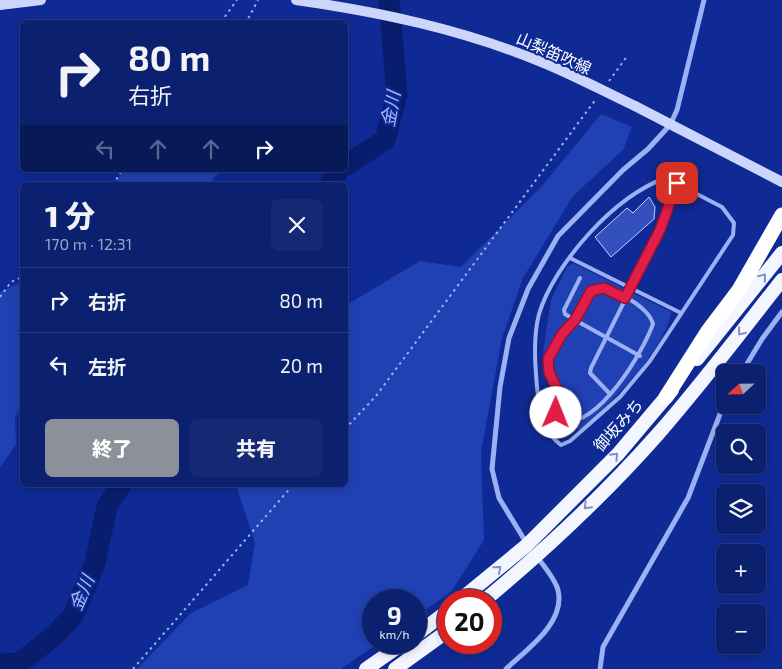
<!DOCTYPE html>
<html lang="ja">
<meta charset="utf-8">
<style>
body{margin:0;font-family:"Exo 2","Noto Sans JP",sans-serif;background:#142874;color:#f1f3f6;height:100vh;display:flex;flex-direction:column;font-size:19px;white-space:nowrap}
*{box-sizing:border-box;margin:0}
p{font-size:16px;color:#9aa3c3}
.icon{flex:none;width:28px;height:28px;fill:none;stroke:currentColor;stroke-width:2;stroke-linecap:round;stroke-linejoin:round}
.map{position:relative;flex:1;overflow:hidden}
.drawer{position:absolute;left:20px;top:182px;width:328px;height:305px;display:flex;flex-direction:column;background:#0b206f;border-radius:8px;box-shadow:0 2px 8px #0003,0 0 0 1px #2b3e82}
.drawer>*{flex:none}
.banner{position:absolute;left:20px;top:20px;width:328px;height:152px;border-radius:8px;box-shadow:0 2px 8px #0003,0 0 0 1px #2b3e82;background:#0b206f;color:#f1f3f6;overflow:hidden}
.needle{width:32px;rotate:248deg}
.buttons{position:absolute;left:716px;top:364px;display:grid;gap:10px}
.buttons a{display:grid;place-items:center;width:50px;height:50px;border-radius:8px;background:#0b206f;box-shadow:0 2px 8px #0003,0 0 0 1px #2b3e82;font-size:25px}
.speed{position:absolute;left:362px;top:589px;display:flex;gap:10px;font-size:25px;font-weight:700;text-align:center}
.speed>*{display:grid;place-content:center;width:65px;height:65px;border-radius:50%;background:#0b206f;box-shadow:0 2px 8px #0003,0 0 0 1px #2b3e82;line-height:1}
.speed small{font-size:12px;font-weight:400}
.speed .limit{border:8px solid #d22;background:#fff;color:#111}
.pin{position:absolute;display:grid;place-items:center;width:42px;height:42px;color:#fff;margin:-21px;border-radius:10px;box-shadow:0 2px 8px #0006}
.me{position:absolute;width:55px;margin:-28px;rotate:1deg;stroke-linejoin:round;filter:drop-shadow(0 0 4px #0008)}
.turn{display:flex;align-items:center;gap:18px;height:105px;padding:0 25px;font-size:22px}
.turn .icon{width:65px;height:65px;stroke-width:2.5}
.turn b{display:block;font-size:35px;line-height:42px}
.lanes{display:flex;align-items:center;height:48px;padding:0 25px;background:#0003;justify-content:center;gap:25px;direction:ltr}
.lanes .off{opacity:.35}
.round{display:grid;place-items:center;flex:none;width:52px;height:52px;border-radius:8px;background:#142874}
.head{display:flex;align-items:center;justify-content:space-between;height:85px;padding:0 25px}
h1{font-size:30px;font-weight:800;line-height:38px}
.button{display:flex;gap:10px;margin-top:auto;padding:10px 25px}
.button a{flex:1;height:58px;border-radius:8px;background:#8c9099;color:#fff;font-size:20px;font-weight:800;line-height:58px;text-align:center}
.button a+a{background:#142874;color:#f1f3f6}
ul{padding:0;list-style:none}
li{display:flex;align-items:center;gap:15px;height:65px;padding:0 25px;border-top:1px solid #2b3e82}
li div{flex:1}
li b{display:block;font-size:19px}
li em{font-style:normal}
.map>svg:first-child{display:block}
</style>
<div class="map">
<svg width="782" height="669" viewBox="0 0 782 669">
<rect width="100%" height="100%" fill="#0f2a94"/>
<g fill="#2041b4">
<path d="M601,114L632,127L623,150L573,196L523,278L502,338L481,452L484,540L451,592L416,616V600H374V642L378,643L341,669H137L191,613L248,585L255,543L236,485H345V306L420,261L461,267L542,186Z"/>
<path d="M123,170H221L207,185H115Z"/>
<path d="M573,263L671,312C665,352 609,402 582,432L573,425L549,381L543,352L551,300L567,267Z"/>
<path d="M22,282V405L15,418L16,445L0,467V292Z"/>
</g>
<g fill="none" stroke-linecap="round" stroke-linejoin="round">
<g stroke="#091d6f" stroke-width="21">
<path d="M345,166L385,140L397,94L389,0"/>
<path d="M329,185L339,170"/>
<path d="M0,664L19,663L53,637L73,616L95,563L107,506L121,485"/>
</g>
</g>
<path fill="#3350bc" stroke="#c4d1fe" d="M649,197L655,207L654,219L611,257L595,237L627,208L633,213Z"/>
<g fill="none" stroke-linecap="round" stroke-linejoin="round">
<g stroke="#9cb0f4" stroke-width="2" stroke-dasharray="2.5 4" stroke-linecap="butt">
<path d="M221,22L237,0"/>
<path d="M243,22L249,17L258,0"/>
<path d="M609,81L628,55"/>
<path d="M113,185L122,170"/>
<path d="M0,297L11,282L22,277"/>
<path d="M345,429L376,396L596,99"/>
<path d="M133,669L293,485"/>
</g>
<g stroke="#9cb0f4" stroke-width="4">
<path d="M666,178L722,207L734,223L733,235L650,361L620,397L570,441L561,445C543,432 539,408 537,387C535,364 533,337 539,314C554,264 616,194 666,178Z"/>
<path d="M580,278L564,310L565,314L575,320L562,334L549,359V372L558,391V418L564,422C600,424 642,354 653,324C649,306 608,283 591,291L575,320L640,356"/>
<path d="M610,394L590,373L591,368L660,230L677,183"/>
</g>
<g stroke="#9cb0f4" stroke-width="5">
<path d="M742,372L762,339L782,312"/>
<path d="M527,544L499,498L492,469L500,387L509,338L528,289L558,236L623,170L648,149L670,125L677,110L704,0"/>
<path d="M506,669C526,650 566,623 558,590C555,579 544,566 537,557"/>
<path d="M600,669L603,647L688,498L725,401"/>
</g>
<g stroke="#ccd6fd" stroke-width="10">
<path d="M0,5L41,0"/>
<path d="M635,106L782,182"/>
</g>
<g stroke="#f4f6ff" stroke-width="14">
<path d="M697,359L782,253"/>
<path d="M460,600L527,545L618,454L672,390"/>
<path d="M485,600C545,550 606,493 658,434C701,385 741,332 782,280"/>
<path d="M416,635L449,610"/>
<path d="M366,669L405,642"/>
<path d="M395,669L449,630"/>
</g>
<path stroke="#fff" stroke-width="15" d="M666,397L708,331L739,290L782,215"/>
<path stroke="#9cb0f4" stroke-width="4" d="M570,258L681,313"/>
<path stroke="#ccd6fd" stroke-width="10" d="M296,0C380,12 460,29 539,61C572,74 603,91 635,106"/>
</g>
<defs><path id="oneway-chevron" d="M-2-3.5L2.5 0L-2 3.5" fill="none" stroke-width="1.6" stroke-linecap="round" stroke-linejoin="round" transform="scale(1.25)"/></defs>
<g stroke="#8290ca">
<use href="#oneway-chevron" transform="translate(763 277) rotate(-51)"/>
<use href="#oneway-chevron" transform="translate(741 332) rotate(128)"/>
<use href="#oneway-chevron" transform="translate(615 456) rotate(-46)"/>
<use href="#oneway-chevron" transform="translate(587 506) rotate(135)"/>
<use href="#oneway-chevron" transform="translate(498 569) rotate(-40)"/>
</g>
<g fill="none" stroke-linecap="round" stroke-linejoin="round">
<defs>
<path id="route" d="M556,413L558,391L549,372L548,359L562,334L575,320L591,291L604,288L625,298L660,230L677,183"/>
</defs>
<use href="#route" stroke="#92132f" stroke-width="12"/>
<use href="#route" stroke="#e11d48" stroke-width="9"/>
</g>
<g text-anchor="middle" stroke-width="4" stroke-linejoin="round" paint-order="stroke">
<g font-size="16" fill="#fff" stroke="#0f2a94">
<text transform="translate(554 53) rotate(24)" y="6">山梨笛吹線</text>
<text transform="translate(618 425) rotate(-48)" y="6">御坂みち</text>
</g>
<g font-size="18" font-style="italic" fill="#a8bbfb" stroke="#0f2a94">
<text transform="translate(391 109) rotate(-80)" y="6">金川</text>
<text transform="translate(82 593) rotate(-67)" y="6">金川</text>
</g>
</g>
</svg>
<div class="buttons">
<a><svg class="needle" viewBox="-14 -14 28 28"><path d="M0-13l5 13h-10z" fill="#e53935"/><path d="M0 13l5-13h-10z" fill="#9aa3c3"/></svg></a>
<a><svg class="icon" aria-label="search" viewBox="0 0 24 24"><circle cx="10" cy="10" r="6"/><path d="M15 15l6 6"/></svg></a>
<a><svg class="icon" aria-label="layers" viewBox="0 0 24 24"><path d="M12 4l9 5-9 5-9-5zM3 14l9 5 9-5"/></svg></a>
<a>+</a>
<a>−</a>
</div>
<div class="speed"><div>9<small>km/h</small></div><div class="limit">20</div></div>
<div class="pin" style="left:677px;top:183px;background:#d93025"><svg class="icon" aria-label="arrive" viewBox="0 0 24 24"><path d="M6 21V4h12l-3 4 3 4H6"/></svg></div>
<svg class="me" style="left:556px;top:413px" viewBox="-20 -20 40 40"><circle r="19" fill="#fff"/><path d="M0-13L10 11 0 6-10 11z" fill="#e11d48"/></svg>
<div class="banner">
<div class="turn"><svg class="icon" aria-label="right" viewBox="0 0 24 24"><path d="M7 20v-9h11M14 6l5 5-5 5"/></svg><div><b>80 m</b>右折</div></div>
<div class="lanes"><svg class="icon off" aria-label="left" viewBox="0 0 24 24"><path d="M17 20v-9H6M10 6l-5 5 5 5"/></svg><svg class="icon off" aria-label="ahead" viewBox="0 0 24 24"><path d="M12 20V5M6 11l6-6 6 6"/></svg><svg class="icon off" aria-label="ahead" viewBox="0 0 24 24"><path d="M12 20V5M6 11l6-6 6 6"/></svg><svg class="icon" aria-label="right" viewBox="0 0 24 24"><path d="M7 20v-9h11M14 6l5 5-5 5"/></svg></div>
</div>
<section class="drawer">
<div class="head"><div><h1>1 分</h1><p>170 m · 12:31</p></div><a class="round"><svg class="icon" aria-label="close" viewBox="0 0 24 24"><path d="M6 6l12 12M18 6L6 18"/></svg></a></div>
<ul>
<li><svg class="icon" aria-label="right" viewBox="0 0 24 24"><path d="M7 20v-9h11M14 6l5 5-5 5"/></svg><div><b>右折</b></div><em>80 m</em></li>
<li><svg class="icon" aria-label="left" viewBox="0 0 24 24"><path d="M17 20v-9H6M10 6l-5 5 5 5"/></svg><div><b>左折</b></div><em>20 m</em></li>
</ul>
<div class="button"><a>終了</a><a>共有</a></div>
</section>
</div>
